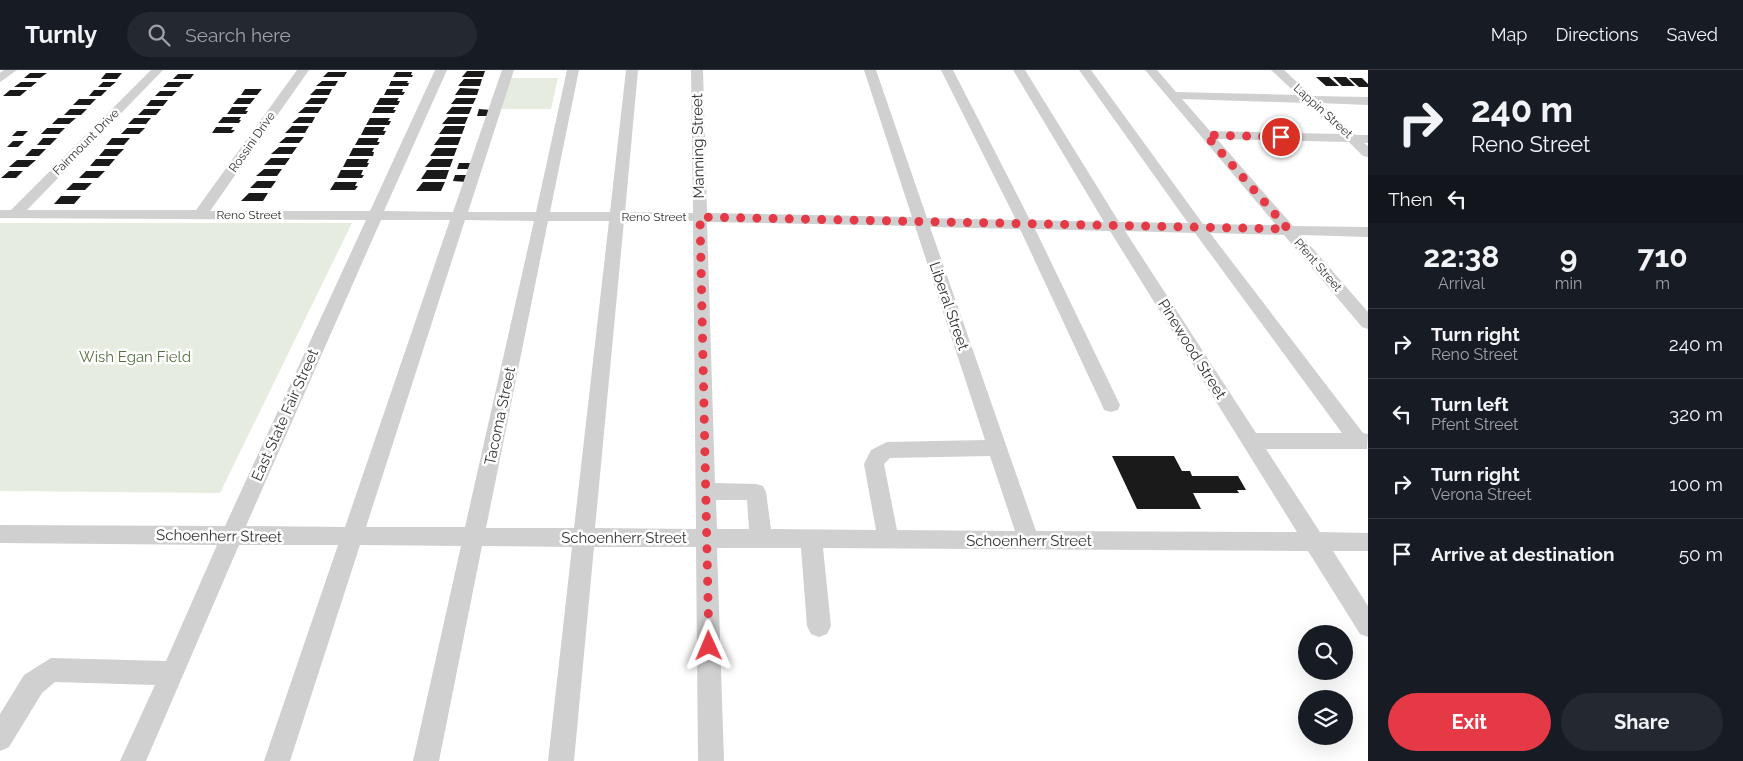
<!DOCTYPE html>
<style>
body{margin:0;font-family:Raleway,sans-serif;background:#242831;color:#f1f3f6;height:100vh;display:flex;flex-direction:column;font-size:19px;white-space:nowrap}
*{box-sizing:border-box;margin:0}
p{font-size:16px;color:#9ea1a6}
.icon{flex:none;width:28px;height:28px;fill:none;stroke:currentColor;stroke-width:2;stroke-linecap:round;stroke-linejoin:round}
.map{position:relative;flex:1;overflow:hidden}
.side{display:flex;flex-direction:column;background:#171b24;width:375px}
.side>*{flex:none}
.guide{background:#171b24;color:#f1f3f6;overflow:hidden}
.buttons{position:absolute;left:1298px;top:555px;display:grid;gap:10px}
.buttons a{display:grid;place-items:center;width:55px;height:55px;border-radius:50%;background:#171b24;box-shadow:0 5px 20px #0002;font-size:25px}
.pin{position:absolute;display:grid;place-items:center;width:42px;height:42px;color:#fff;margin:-21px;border:2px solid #fff;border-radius:50%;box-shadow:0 1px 5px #0007}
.me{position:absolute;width:55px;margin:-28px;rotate:359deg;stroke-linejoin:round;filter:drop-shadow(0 0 4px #0008)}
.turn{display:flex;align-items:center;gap:18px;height:105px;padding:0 20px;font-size:22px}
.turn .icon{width:65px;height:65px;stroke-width:2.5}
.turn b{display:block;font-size:35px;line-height:42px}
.then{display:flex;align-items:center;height:48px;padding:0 20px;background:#0003;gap:10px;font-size:19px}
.eta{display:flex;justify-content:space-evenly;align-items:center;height:85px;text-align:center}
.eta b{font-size:30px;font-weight:700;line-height:35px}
.action{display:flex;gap:10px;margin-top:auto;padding:10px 20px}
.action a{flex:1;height:58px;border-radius:30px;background:#e63946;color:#fff;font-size:20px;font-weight:700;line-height:58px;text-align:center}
.action a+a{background:#242831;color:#f1f3f6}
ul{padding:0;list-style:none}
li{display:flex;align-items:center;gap:15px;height:70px;padding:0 20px;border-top:1px solid #363941}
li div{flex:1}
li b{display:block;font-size:19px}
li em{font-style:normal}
header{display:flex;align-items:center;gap:30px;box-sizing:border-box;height:70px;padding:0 25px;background:#171b24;border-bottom:1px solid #363941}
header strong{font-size:24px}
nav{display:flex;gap:28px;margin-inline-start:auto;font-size:18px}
.search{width:350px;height:45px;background:#242831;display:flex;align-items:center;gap:12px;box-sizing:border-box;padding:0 18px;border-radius:28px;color:#9ea1a6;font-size:19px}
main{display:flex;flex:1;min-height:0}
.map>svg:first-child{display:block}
</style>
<header>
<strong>Turnly</strong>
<div class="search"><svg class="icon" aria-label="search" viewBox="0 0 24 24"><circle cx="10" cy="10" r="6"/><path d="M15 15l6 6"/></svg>Search here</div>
<nav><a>Map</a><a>Directions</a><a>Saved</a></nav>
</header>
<main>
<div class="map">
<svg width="1368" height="691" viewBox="0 0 1368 691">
<rect width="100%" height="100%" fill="#fff"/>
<g fill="#e6ecdf">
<path d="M511,8H558L551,39H501Z"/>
<path d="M0,153H352L220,423L0,421Z"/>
</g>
<g fill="#1a1a1a">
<path d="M467,1H485L483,7H462Z"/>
<path d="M328,2H347L344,7H323Z"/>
<path d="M396,2H412L411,5H413L412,7H393Z"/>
<path d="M30,3H47L40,8H24Z"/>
<path d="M106,3H122L117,9H101Z"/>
<path d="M178,4H194L190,9H173Z"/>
<path d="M1316,7H1329L1339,16H1326Z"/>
<path d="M1333,7H1346L1355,16H1342Z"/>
<path d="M1349,8H1362L1368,14V17H1359Z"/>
<path d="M464,9H482L480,16H458Z"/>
<path d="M322,11H338L335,16H316Z"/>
<path d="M391,11H408L407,13H409L408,16H389Z"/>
<path d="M21,12H37L31,17H14Z"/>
<path d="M103,12H116L110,17H98Z"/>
<path d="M168,12H184L179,17H163Z"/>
<path d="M460,18L479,19L477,25H455Z"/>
<path d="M245,19H262L257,25H241Z"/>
<path d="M316,19H332L329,25H310Z"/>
<path d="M387,19H403L402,22H405L403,25H384Z"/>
<path d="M10,20H27L20,26H3Z"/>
<path d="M94,20H107L101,26H89Z"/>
<path d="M160,21H177L172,26H155Z"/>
<path d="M238,28H255L250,34H233Z"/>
<path d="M311,28H328L324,34H305Z"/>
<path d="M380,28H399L397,31H400L398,35H376Z"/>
<path d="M456,28H476L473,34H451Z"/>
<path d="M79,29H96L90,35H73Z"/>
<path d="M151,30H168L163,36H146Z"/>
<path d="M232,37H248L245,41H248L246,44H227Z"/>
<path d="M305,37H322L318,43H298Z"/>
<path d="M375,37H395L393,40H396L394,43H372Z"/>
<path d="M452,37H472L469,44H446Z"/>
<path d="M70,39H87L81,45H64Z"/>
<path d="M144,39H161L156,45H138Z"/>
<path d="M479,39L491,40L489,46H477Z"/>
<path d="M223,47H241L239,50H241L239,53H218Z"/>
<path d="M299,47H315L312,53H292Z"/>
<path d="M448,47H468L465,54H442Z"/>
<path d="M58,48H76L69,54H52Z"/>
<path d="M134,48H151L146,54H128Z"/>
<path d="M370,48H390L388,51H391L389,55H366Z"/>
<path d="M292,56H309L305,63H285Z"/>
<path d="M445,56H465L462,64H439Z"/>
<path d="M216,57H233L231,60H235L232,63H212Z"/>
<path d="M365,57H385L383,61H386L384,65H361Z"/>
<path d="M47,58H65L59,64H41Z"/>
<path d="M127,58H145L139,64H121Z"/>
<path d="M17,61H28L23,66H12Z"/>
<path d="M286,67H304L299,73H279Z"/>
<path d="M440,67H461L458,75H434Z"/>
<path d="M43,68H57L50,75H37Z"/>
<path d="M112,68H130L124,75H106Z"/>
<path d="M359,68H379L377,72H380L378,75H355Z"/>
<path d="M13,71H24L18,77H7Z"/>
<path d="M279,77H297L292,84H271Z"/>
<path d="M353,78H374L372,82H374L373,86H349Z"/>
<path d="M436,78H457L454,86H430Z"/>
<path d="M32,79H46L39,86H25Z"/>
<path d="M105,79H124L117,86H99Z"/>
<path d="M271,88H290L285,95H264Z"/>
<path d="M96,89H115L109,96H90Z"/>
<path d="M347,89H369L367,93H369L367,97H343Z"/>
<path d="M432,89H453L450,97H425Z"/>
<path d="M17,90H36L28,97H9Z"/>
<path d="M459,93H472L470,99H457Z"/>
<path d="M264,99H282L277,106H256Z"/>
<path d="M341,100H363L361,105H364L362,108H337Z"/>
<path d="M427,100H449L446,109H421Z"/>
<path d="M9,101H23L16,108H1Z"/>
<path d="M86,101H105L98,108H79Z"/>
<path d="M455,105H468L466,112L453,111Z"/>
<path d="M257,111H276L271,118H250Z"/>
<path d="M335,112H357L355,116H358L355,120H330Z"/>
<path d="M423,112H445L441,121H416Z"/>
<path d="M73,113H92L85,120H66Z"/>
<path d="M249,123H268L263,131H241Z"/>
<path d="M61,126H81L74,134H54Z"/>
<path d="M1112,386H1174L1182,401H1190L1192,406H1238L1246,420H1237L1239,423H1193L1201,439H1137Z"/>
</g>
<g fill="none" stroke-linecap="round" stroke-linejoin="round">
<g fill="#d0d0d0" fill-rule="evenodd">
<path d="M4,0H17L0,12V3Z"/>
<path d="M151,0H163L27,140H196L297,0H309L210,141H370L435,0H447L384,141L453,142L502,0H514L468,142H536L567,0H579L550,142H610L626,0H638L625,142L693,143L691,0H703L707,143L912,147L864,0H876L927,148L1016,150L941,0H953L1030,150L1104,152L1013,0H1025L1119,152L1188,153L1079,0H1091L1203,154L1276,155L1145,0H1157L1176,22L1298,25L1271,0H1284L1312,26L1368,27V35L1320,33L1356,65H1368V73H1364L1368,76V87L1363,86L1349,72L1217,69L1293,156L1368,157V167L1301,165L1368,242V259L1362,257L1284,165L1210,163L1363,363L1368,364L1367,379H1266L1320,462L1368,463V481H1333L1368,536V567L1360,564L1308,481L823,478L831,556L827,564L819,567L811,564L807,556L801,478H717L724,691H698L696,477H594L574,691H548L572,477L482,476L439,691H413L461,476L360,475L290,691H264L338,475H239L146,691H120L155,615L55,612L42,623L9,677L0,681V644L24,605L51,588L166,591L217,475L0,473V455L225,456L366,150L0,148V140H11ZM1182,29L1306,33L1340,64L1210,61ZM381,150H450L345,457L246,456ZM465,150L534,151L465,457H366ZM548,151H609L574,458H486ZM624,151H693L696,459L595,458ZM707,152L915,156L985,370L887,372L871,380L864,394L876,460L771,459L766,422L763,416L756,414L715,413ZM930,157L1020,159L1102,335L1104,340L1111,342L1118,340L1120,335L1035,159L1110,161L1297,462L1036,461ZM1125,161L1195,163L1342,363H1256ZM990,386L1015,461L897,460L884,394L890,388ZM716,430H747L749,459H717Z"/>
</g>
</g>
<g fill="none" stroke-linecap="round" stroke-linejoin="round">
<path stroke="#e63946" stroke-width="9" stroke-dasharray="0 16.2" d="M709,576L700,147L1288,159L1206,65L1281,67"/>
</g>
<g text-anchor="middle" stroke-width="5" stroke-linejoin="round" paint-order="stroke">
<g font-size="12" fill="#333" stroke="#fff">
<text transform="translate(1323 41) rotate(42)" y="4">Lappin Street</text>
<text transform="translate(86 72) rotate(-45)" y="4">Fairmount Drive</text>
<text transform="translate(252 72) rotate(-55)" y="4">Rossini Drive</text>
<text x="249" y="149">Reno Street</text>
<text x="654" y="151">Reno Street</text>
<text transform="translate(1318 195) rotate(49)" y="4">Pfent Street</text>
</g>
<g font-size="15" fill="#333" stroke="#fff">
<text transform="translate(698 76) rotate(-91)" y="5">Manning Street</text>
<text transform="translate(949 236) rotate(71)" y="5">Liberal Street</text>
<text transform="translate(1192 279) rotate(58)" y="5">Pinewood Street</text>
<text transform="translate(285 345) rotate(-66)" y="5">East State Fair Street</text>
<text transform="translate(500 346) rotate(-78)" y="5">Tacoma Street</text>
<text transform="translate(219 466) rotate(1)" y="5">Schoenherr Street</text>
<text x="624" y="473">Schoenherr Street</text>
<text x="1029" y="476">Schoenherr Street</text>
</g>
<g font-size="15" fill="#56703f" stroke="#fff">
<text x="135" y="292">Wish Egan Field</text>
</g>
</g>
</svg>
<div class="buttons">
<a><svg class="icon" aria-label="search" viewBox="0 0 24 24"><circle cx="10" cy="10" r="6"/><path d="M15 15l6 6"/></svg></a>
<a><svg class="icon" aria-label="layers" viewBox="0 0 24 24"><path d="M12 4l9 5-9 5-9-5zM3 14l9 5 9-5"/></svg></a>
</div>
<div class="pin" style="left:1281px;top:67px;background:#d93025"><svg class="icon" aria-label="arrive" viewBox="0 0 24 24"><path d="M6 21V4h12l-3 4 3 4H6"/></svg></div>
<svg class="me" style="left:709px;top:576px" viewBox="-20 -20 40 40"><path d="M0-17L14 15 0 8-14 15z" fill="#e63946" stroke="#fff" stroke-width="4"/></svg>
</div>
<section class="side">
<div class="guide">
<div class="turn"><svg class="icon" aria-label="right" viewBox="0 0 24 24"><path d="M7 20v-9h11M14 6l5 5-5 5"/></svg><div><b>240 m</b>Reno Street</div></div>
<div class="then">Then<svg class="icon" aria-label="left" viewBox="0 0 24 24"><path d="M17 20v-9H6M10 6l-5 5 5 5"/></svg></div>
</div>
<div class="eta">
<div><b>22:38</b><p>Arrival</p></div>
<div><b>9</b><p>min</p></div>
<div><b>710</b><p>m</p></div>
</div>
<ul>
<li><svg class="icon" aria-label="right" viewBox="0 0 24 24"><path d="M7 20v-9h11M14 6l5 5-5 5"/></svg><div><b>Turn right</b><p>Reno Street</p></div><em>240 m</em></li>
<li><svg class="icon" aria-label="left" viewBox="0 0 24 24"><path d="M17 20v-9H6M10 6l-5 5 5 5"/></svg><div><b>Turn left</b><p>Pfent Street</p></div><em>320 m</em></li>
<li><svg class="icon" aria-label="right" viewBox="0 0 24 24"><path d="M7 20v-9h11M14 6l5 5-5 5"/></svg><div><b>Turn right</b><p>Verona Street</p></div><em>100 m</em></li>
<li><svg class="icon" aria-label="arrive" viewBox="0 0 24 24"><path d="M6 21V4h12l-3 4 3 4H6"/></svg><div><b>Arrive at destination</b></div><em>50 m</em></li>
</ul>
<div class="action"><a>Exit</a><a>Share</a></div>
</section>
</main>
